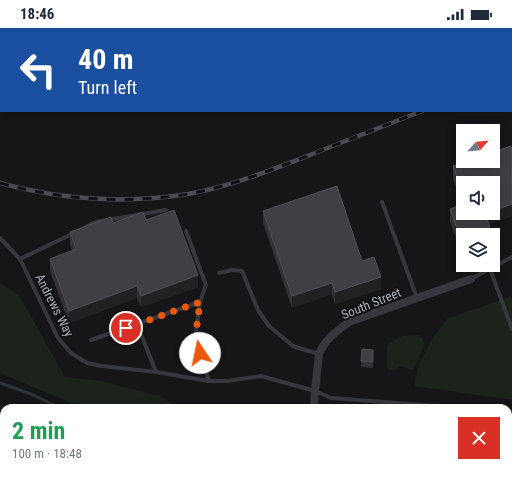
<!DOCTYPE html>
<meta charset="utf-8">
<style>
body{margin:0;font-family:"Roboto Condensed",sans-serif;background:#f6f6f7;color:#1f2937;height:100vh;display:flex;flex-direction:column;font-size:15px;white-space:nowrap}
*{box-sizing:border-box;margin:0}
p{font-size:13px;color:#747a83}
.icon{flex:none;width:22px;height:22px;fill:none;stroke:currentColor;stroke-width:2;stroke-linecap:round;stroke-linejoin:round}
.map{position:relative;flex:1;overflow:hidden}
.drawer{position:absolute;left:0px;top:376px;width:512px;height:76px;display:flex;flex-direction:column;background:#fff;border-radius:12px 12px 0 0;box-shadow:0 2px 10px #0003}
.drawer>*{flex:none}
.guide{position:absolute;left:0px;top:0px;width:512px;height:84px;box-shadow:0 2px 10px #0003;background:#1a4fa0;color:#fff;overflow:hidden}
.needle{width:26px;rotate:63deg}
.buttons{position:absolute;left:456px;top:96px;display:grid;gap:8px}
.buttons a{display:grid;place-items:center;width:44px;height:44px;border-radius:0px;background:#fff;box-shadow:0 2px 10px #0003;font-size:20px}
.pin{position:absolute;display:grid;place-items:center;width:34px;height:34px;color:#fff;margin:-17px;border:2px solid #fff;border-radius:50%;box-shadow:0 1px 4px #0007}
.me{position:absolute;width:44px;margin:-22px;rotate:349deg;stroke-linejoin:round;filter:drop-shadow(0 0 3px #0008)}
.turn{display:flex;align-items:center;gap:14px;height:84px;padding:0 12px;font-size:18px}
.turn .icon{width:52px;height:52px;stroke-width:2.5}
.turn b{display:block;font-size:28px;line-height:34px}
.round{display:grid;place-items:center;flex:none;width:42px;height:42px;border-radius:0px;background:#f6f6f7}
.head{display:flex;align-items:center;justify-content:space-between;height:68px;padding:0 12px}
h1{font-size:24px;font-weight:700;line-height:30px;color:#1e9e55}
.status{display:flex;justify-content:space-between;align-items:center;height:28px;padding:0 20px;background:#fff;direction:ltr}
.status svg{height:11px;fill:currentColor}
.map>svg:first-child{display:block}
</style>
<div class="status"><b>18:46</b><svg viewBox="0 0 49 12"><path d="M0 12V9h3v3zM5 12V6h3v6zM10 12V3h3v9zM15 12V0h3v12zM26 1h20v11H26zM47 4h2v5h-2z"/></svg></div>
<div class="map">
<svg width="512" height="452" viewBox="0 0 512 452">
<rect width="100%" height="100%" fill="#161618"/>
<g fill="#1c231d">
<path d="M0,0H300L1,1V41Z"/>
<path d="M0,255L19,267L65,349L102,353L161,369L178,380H83L0,345Z"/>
<path d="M510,269L512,270V372L414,358L419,336L432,311L448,290Z"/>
<path d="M419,307L422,310L424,318L413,342L400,338C396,341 394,343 389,342L387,339V319L389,315L402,308Z"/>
<path d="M0,376L12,380H4V448H117L119,452H71L63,449V452H0Z"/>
<path d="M141,448H207L210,452H144Z"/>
</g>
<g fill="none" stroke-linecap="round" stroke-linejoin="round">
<g stroke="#2c353c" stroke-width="3">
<path d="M0,355L31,366L60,380"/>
<path d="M127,448L130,452"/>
</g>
<g stroke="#37383d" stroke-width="4">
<path d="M382,174L417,270"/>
<path d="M85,199L96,194L166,182"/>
<path d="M186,203L206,257L200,274"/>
<path d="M0,210L20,231L58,310L71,325L87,335L102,338L156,344L209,353H227L261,348L315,363L331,370L463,380"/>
<path d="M20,231L74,205"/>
<path d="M490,241L512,301"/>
<path d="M219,245L232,242L242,243L258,282L269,298L293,318L302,321L319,326"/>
<path d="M471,251L512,229"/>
<path d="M91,312L137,296"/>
<path d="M156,344L137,296L200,274L195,311L209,353"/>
<path d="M508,384H512"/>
</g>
<g stroke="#37383d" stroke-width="8">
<path d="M314,380L315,363L319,326C324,312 338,302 349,294L471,251"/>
<path d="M313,452V448"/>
</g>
<defs>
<g id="rail">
<path d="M511,47H512"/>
<path d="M0,155C62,172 125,176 188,166C232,158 274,141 315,125C350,111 386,97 422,83"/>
</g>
</defs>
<use href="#rail" stroke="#4a4c52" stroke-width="4.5"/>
<use href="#rail" stroke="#111113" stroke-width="3" stroke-dasharray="9" stroke-linecap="butt"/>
</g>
<g fill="#323236" fill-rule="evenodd">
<path d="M511,118L512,121V188L489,196L490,199V207H463V213L456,210L450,193V181L462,177L453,150V138L468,133H493V124ZM463,155H493V185H463Z"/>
<path d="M263,183L362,233L381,261L335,276L332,266L292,280L263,195Z"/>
<path d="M146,192L198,259L141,279L137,270L69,295L50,243V231L72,223L70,216V204L113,195Z"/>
<path d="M362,321L373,322V340L361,339Z"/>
<path d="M508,414L512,417V452H456V448H508Z"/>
</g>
<g fill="#212124">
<path d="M512,176V188L485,198V186L493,185V183Z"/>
<path d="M490,199V207H471V205Z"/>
<path d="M198,247V259L141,279V268Z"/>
<path d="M381,249V261L335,276V264Z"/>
<path d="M332,255V266L292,280V268Z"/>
<path d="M137,258V270L69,295V283Z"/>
<path d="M491,448H493V452H489V449Z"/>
</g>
<g fill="#3f3f44" stroke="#4f5156">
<path d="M511,118L512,121V176L493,183V155H463V167L453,138L468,133H493V124Z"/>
<path d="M337,158L362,233L374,229L381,249L335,264L332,255L292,268L263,183Z"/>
<path d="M463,176V185H487L485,186L490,199L471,205L456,198L450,181Z"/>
<path d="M174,182L198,247L141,268L137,258L69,283L50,231L76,221L70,204L111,189L113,195L143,184L146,192Z"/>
<path d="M362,321L373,322V334L361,333Z"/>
<path d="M508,414H511V417H512V448L508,447Z"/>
<path d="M463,448H491L489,449H475V451L463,450Z"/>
</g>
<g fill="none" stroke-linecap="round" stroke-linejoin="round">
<path stroke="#ea580c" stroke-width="7" stroke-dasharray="0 12.6" d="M126,300L200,274L195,311L200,325"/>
</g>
<g text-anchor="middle" stroke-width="4" stroke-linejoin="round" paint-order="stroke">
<g font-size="13" fill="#a8adb8" stroke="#111113">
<text transform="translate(371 275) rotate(-22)" y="5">South Street</text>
<text transform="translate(55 277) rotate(63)" y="5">Andrews Way</text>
</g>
</g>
</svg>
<div class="buttons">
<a><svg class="needle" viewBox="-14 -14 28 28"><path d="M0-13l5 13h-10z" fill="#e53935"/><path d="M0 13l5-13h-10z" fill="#747a83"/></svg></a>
<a><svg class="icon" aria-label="sound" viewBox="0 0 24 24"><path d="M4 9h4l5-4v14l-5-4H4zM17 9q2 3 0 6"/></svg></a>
<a><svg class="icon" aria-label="layers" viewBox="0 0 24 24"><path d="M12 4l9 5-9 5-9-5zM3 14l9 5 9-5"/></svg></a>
</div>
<div class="pin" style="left:126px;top:300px;background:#d93025"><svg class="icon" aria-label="arrive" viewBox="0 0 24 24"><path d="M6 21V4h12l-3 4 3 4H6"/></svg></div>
<svg class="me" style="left:200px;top:325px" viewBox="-20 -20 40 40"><circle r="19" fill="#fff"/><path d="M0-13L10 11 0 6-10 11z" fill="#ea580c"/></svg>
<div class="guide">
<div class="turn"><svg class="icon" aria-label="left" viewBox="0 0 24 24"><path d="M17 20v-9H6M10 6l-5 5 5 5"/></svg><div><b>40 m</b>Turn left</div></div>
</div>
<section class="drawer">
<div class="head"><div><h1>2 min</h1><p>100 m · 18:48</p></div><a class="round" style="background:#d93025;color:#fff"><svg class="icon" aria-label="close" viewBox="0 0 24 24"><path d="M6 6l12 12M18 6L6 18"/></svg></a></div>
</section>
</div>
